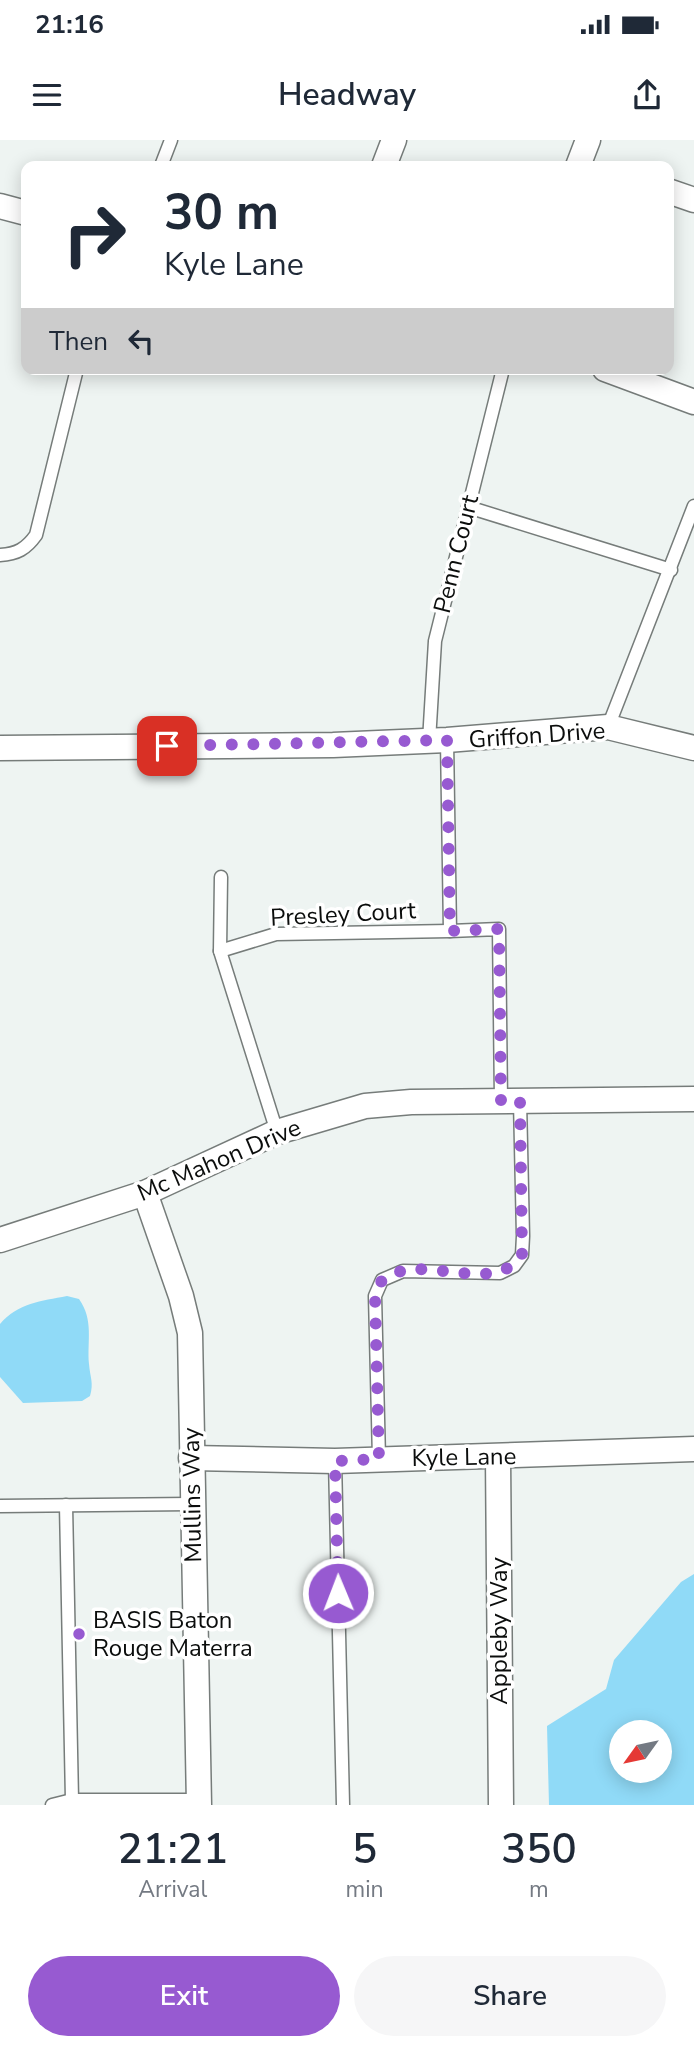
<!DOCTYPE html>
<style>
body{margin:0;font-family:"Nunito Sans",sans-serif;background:#f6f6f7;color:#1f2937;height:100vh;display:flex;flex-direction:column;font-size:26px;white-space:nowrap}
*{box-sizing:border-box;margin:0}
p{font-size:23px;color:#747a83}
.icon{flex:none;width:38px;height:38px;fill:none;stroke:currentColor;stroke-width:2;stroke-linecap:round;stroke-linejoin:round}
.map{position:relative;height:1665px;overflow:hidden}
.panel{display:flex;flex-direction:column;background:#fff;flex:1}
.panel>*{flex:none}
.top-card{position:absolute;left:21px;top:21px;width:653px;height:214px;border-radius:14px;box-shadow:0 4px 18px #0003;background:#fff;color:#1f2937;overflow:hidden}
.needle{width:46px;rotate:237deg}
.tools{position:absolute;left:609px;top:1580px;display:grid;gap:14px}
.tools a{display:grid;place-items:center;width:63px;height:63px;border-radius:50%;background:#fff;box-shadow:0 4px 18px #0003;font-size:35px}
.pin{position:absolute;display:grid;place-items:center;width:60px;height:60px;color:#fff;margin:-30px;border-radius:14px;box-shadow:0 4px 10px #0006}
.me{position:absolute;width:77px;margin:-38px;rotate:359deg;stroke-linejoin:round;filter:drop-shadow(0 0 5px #0008)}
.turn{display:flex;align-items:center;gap:24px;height:147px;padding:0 28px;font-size:32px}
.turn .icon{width:91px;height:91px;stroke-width:2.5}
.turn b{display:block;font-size:49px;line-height:60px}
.then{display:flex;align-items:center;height:66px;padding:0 28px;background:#0003;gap:14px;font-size:26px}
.eta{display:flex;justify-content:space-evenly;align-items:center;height:119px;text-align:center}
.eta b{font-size:42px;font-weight:600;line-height:49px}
.cta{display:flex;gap:14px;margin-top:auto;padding:14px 28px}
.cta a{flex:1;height:80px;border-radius:42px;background:#975ad1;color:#fff;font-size:28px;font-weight:600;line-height:80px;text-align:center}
.cta a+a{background:#f6f6f7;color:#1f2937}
.status{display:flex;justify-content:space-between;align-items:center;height:49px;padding:0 35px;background:#fff;direction:ltr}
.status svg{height:19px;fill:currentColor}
header{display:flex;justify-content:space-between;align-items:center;height:91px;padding:0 28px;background:#fff;font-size:32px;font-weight:600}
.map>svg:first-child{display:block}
</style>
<div class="status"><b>21:16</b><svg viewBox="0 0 49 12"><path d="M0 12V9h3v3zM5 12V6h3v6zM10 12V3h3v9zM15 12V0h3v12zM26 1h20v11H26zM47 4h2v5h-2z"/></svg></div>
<header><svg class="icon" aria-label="menu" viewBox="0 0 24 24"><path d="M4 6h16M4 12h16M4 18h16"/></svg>Headway<svg class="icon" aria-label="share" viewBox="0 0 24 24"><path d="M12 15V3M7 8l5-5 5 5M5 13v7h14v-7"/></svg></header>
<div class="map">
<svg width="694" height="1665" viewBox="0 0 694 1665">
<rect width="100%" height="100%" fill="#eef4f2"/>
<g fill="#90daf7" fill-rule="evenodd">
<path d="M67,1156L79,1159C94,1180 87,1201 89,1224C90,1237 94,1243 90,1256L82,1261L23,1263L0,1237V1184C18,1163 41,1161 67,1156Z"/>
<path d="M694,1434V1665H549L547,1586L606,1549L614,1520L681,1442ZM621,1592H660V1631H621Z"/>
</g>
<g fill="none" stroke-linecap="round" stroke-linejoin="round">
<defs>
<g id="service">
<path d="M161,26L171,0"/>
<path d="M468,367L671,430"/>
<path d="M0,415C17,414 26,409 36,395L77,229"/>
<path d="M608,587L694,366"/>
<path d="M447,600L450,791L499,789L501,961"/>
<path d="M429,601L435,501L503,229"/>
<path d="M220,811L221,737"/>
<path d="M277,992L220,811L276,794L450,791"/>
<path d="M379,1319L375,1156L382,1140L403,1131L500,1133L514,1126L522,1115L523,1096L520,961"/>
<path d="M335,1321L343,1665"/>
<path d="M66,1365L72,1660"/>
<path d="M0,1366L191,1364"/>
<path d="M52,1665L72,1660H199"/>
</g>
<g id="minor">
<path d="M384,26L394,0"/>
<path d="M578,26L588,0"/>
<path d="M668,51L694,60"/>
<path d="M0,66L26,73"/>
<path d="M605,229L694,262"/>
<path d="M0,608L333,605L447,600L608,587L694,608"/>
<path d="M145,1053L181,1156L190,1193L199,1665"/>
<path d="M0,1100L145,1053L277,992L365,966L411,962L694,959"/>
<path d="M498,1317L501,1665"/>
<path d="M191,1318L335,1321L694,1309"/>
</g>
</defs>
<use href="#service" stroke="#767c7a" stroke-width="15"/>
<use href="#minor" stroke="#767c7a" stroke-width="27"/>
<use href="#service" stroke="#fff" stroke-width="12"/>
<use href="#minor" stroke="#fff" stroke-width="24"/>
</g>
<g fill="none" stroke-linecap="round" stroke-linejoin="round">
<path stroke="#975ad1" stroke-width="12" stroke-dasharray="0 21.6" d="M167,606L447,600L450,791L499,789L501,961H520L522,1115C496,1152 440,1122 402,1131C396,1132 388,1137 382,1140L375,1156L379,1319L335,1321L338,1453"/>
</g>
<circle fill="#975ad1" stroke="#fff" stroke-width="2.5" cx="79" cy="1494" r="7"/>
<g text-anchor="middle" stroke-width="7" stroke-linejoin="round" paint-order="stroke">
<g font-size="24" fill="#0b0d0c" stroke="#fff">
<text transform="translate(456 414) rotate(-76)" y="8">Penn Court</text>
<text transform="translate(537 595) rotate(-4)" y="8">Griffon Drive</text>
<text transform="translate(343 774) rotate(-3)" y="8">Presley Court</text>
<text transform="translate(219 1020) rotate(-23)" y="8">Mc Mahon Drive</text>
<text transform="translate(464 1317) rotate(-1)" y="8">Kyle Lane</text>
<text transform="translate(192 1355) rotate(-91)" y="8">Mullins Way</text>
<text transform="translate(499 1491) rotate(-90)" y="8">Appleby Way</text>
</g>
<g font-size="24" fill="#0b0d0c" stroke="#fff" text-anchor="start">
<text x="93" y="1488">BASIS Baton<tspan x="93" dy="28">Rouge Materra</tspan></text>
</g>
</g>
</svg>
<div class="tools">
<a><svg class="needle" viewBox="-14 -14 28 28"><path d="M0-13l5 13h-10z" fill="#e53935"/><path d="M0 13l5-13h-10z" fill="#747a83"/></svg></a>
</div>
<div class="pin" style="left:167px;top:606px;background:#d93025"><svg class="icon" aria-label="arrive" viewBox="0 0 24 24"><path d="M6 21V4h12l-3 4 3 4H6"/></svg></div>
<svg class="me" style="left:338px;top:1453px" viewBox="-20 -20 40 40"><circle r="17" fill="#975ad1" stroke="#fff" stroke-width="3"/><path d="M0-11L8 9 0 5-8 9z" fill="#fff"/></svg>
<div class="top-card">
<div class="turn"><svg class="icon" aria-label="right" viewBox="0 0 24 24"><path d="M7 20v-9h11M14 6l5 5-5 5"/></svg><div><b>30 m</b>Kyle Lane</div></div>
<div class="then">Then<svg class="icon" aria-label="left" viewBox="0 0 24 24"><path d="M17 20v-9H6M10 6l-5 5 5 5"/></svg></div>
</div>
</div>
<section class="panel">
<div class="eta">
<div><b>21:21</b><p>Arrival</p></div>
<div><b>5</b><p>min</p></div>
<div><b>350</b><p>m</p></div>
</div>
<div class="cta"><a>Exit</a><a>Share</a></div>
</section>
